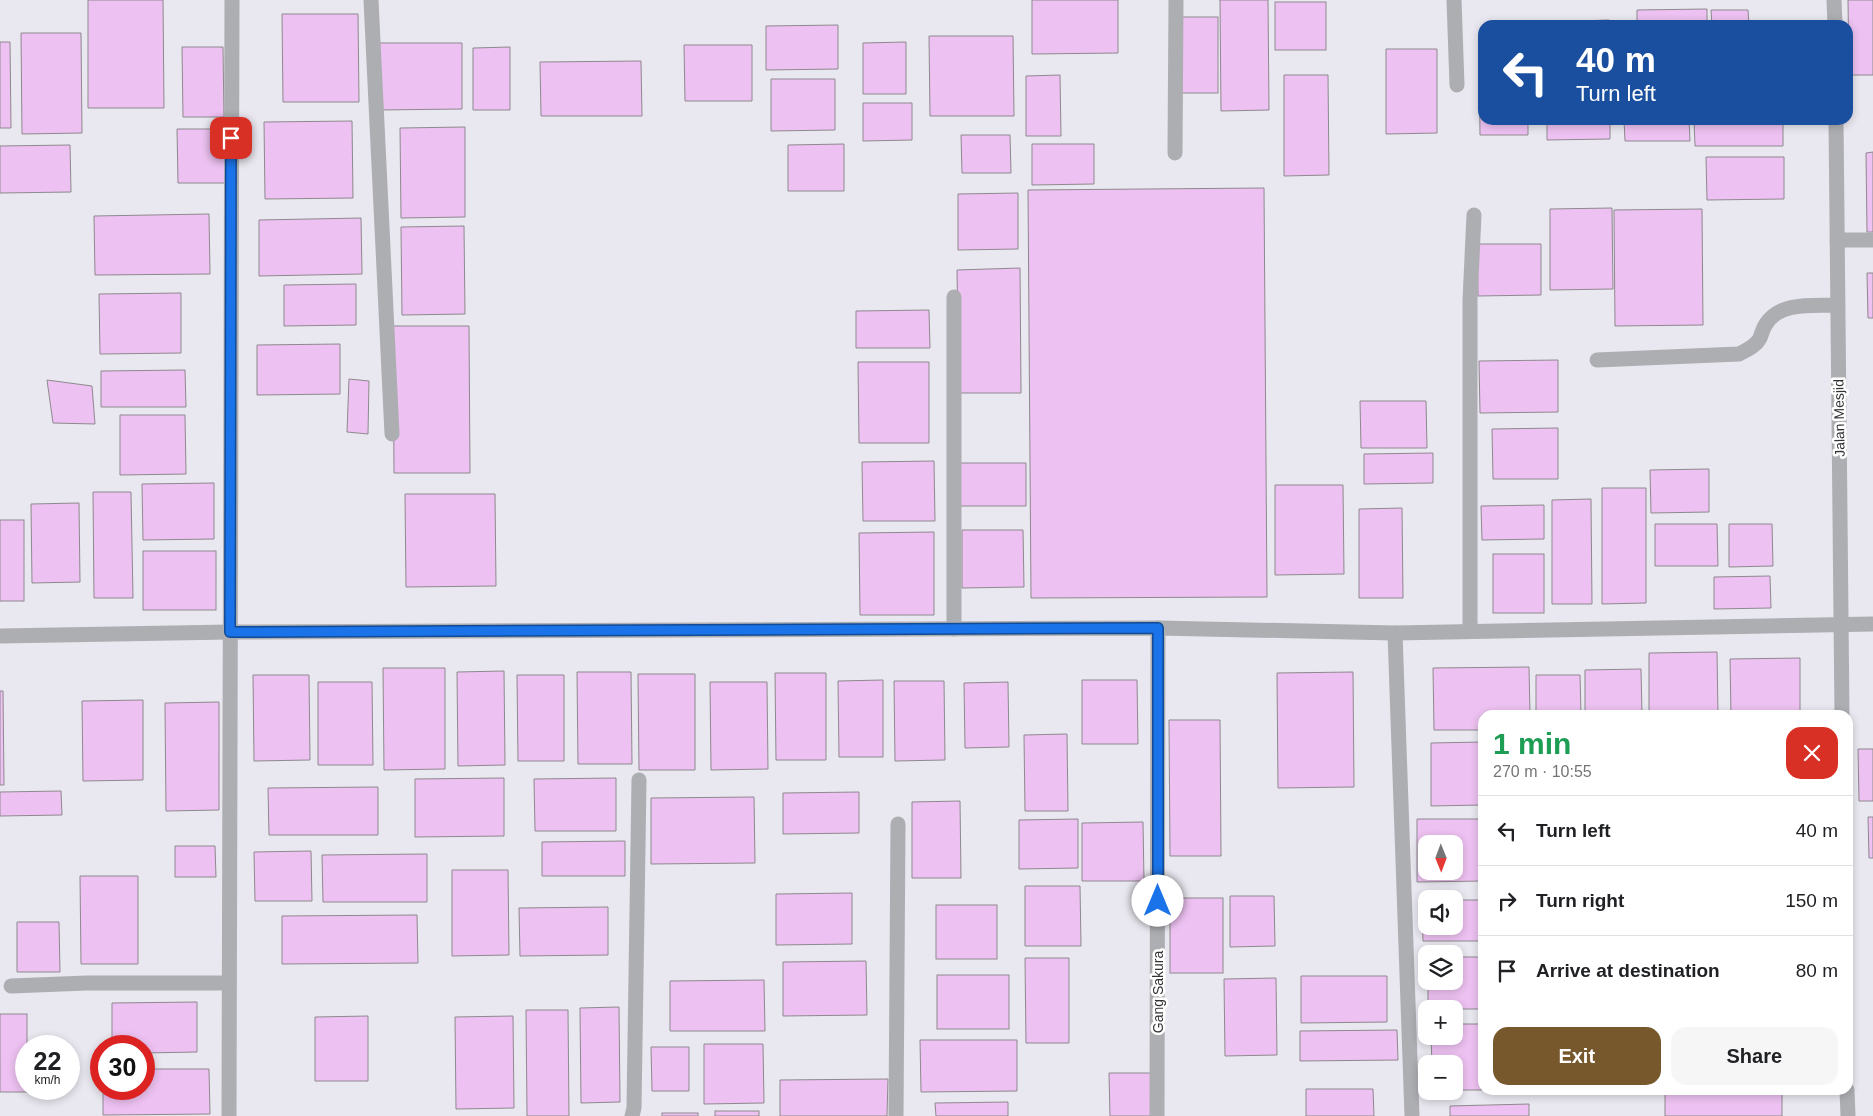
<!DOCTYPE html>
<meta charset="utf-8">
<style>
body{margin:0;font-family:Helvetica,sans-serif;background:#f6f6f6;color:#202124;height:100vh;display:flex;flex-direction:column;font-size:19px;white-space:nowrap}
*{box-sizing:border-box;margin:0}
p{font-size:16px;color:#757577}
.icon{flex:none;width:28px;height:28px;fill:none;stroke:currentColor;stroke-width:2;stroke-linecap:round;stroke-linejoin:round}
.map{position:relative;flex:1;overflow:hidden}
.sheet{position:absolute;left:1478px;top:710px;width:375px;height:385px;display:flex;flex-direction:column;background:#fff;border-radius:15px;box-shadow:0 2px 8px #0003}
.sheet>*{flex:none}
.top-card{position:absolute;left:1478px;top:20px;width:375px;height:105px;border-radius:15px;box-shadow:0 2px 8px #0003;background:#1a4fa0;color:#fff;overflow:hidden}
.needle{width:32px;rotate:179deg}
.buttons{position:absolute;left:1418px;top:835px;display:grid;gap:10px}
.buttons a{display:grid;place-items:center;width:45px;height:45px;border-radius:10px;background:#fff;box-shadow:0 2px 8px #0003;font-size:25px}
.speed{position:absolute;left:15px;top:1035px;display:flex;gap:10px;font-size:25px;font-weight:700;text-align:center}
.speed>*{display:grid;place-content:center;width:65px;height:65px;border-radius:50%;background:#fff;box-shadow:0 2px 8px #0003;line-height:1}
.speed small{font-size:12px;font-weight:400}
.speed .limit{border:8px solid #d22;background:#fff;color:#111}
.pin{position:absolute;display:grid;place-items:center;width:42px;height:42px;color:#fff;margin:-21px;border-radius:10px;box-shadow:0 2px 8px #0006}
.me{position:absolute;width:55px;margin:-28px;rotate:0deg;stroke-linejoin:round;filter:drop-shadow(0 0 4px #0008)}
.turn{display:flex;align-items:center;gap:18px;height:105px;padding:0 15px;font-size:22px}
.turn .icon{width:65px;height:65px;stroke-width:2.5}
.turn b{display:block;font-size:35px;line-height:42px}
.round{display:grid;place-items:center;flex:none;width:52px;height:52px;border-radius:15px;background:#f6f6f6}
.overview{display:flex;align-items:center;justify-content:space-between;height:85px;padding:0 15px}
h1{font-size:30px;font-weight:800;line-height:38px;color:#1e9e55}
.action{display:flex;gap:10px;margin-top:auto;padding:10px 15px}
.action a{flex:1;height:58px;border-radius:15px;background:#77582d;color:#fff;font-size:20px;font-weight:800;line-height:58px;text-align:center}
.action a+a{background:#f6f6f6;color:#202124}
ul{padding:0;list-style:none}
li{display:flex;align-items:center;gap:15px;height:70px;padding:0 15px;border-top:1px solid #e0e0e0}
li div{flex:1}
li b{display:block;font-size:19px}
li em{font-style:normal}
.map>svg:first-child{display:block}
</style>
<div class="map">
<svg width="1873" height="1116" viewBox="0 0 1873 1116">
<rect width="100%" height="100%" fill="#e9e7ef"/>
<g fill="#edc1f1" stroke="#8f898f" fill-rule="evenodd">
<path d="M88,0H163L164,108H88Z"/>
<path d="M1032,0H1118V53L1032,54Z"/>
<path d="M1220,0H1268L1269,110L1221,111Z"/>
<path d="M1848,0H1873V75H1849Z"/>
<rect x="1275" y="2" width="51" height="48"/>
<path d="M1707,9V25H1637V10Z"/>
<path d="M1711,10H1748L1749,25H1712Z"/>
<path d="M282,14H358L359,102H283Z"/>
<rect x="1180" y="17" width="38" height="76"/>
<path d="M1609,20V25H1546V22Z"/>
<path d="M838,25V69L766,70V26Z"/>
<path d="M21,33H81L82,133L22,134Z"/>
<path d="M929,36H1013L1014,116H930Z"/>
<path d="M1479,37H1482V120H1528V135H1480Z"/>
<path d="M0,42H10L11,128H0Z"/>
<path d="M906,42V94H863V43Z"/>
<path d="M378,43H462V109L379,110Z"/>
<path d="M684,45H752V101H685Z"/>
<path d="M182,47H223L224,117H183Z"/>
<path d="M510,47V110H473V48Z"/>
<path d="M1386,49H1437V133L1386,134Z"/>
<path d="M641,61L642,116H541L540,62Z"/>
<path d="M1060,75L1061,136H1026V76Z"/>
<path d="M1284,75H1328L1329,175L1284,176Z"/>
<path d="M771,79H835V130L771,131Z"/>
<path d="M863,103H912V140L863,141Z"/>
<path d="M1547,120H1610V139L1547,140Z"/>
<path d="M1624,120H1689L1690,141H1625Z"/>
<path d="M1694,120H1783V146H1695Z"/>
<path d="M352,121L353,198L265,199L264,122Z"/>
<path d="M465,127V217L401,218L400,128Z"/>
<path d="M177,129H227V183H178Z"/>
<path d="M961,135H1010L1011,173H962Z"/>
<path d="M844,144V191H788V145Z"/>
<path d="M1032,144H1094V184L1032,185Z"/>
<path d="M70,145L71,192L0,193V146Z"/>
<path d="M1873,152V232H1867L1866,153Z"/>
<path d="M1706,157H1784V199L1707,200Z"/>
<path d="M1264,188L1267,597L1031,598L1028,190Z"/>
<path d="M1018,193V249L958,250V194Z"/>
<path d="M1612,208L1613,289L1550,290V209Z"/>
<path d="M1702,209L1703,325L1615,326L1614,210Z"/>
<path d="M209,214L210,274L95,275L94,216Z"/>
<path d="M361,218L362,274L259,276V220Z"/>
<path d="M464,226L465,314L402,315L401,227Z"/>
<path d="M1477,244H1541V295L1478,296Z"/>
<path d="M1020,268L1021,393H959L957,270Z"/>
<path d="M1867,273H1873V318H1868Z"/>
<path d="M356,284V325L284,326V285Z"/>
<path d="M181,293V353L100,354L99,294Z"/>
<path d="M929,310L930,348H856V311Z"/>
<path d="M393,326H469L470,473H394Z"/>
<path d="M340,344V394L257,395V345Z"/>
<path d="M1558,360V412L1480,413L1479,361Z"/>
<path d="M858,362H929V443H859Z"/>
<path d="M185,370L186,407H101V371Z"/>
<path d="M349,379L369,381L368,434L347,432Z"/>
<path d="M47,380L92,386L95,424L53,423Z"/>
<path d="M1360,401H1426L1427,448H1361Z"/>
<path d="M120,415H185L186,474L120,475Z"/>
<path d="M1558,428V479H1493L1492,429Z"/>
<path d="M1433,453V483L1364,484V454Z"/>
<path d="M934,461L935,521H863L862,462Z"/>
<path d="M958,463H1026V506H959Z"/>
<path d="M1709,469V512L1651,513L1650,470Z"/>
<path d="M214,483V539L143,540L142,484Z"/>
<path d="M1275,485H1343L1344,574L1275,575Z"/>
<path d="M1602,488H1646V603L1602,604Z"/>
<path d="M93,492H131L133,598H94Z"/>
<path d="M405,494H495L496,586L406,587Z"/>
<path d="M1591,499L1592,604H1552V500Z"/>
<path d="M79,503L80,582L32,583L31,504Z"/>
<path d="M1544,505V539L1482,540L1481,506Z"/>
<path d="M1402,508L1403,598H1359V509Z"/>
<rect x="0" y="520" width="24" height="81"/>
<path d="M1655,524H1717L1718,566H1655Z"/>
<path d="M1729,524H1772L1773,566L1729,567Z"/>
<path d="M962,530H1023L1024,587L962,588Z"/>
<path d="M934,532V615H860L859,533Z"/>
<rect x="143" y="551" width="73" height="59"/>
<rect x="1493" y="554" width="51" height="59"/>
<path d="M1770,576L1771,608L1714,609V577Z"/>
<path d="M1717,652L1718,715H1649V653Z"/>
<path d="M1800,658V715H1731L1730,659Z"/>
<path d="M1529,667L1530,715H1482V730H1434L1433,668Z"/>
<path d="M383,668H445V769L384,770Z"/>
<path d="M1641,669L1642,715H1585V670Z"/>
<path d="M504,671L505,765L458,766L457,672Z"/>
<path d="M577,672H631L632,764H578Z"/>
<path d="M1353,672L1354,787L1278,788L1277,673Z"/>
<path d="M775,673H826V760H776Z"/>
<path d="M638,674H695V770H639Z"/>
<path d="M253,675H309L310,760L254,761Z"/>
<path d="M517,675H564V761H518Z"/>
<path d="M1536,675H1580L1581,715H1536Z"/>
<path d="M883,680V757H839L838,681Z"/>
<path d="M1082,680H1137L1138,744H1082Z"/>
<path d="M894,681H944L945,760L895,761Z"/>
<path d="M318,682H372L373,765H318Z"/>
<path d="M710,682H767L768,769L711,770Z"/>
<path d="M1008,682L1009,747L965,748L964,683Z"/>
<path d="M0,691H3L4,785H0Z"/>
<path d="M143,700V780L83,781L82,701Z"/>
<path d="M219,702V810L166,811L165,703Z"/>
<path d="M1169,720H1220L1221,856H1170Z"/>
<path d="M1067,734L1068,811H1025L1024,735Z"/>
<path d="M1482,742V805L1431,806V743Z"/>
<path d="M1858,749H1873V801H1859Z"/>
<path d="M504,778V836L415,837V779Z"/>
<path d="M616,778V831H535L534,779Z"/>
<path d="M378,787V835H269L268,788Z"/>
<path d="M61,791L62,815L0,816V792Z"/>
<path d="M859,792V833L783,834V793Z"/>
<path d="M754,797L755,863L651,864V798Z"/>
<path d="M960,801L961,878H912V802Z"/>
<path d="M1868,817H1873V858H1869Z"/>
<path d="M1078,819V868L1019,869V820Z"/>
<path d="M1417,819H1482V881L1417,882ZM1426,844H1454V871H1426Z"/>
<path d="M1143,822L1144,881H1082V823Z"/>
<path d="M625,841V876H542V842Z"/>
<path d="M175,846H215L216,877H175Z"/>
<path d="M311,851L312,901H255L254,852Z"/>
<path d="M427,854V902H323L322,855Z"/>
<path d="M452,870H508L509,955L452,956Z"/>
<path d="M80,876H138V964H81Z"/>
<path d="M1025,886H1080L1081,946H1025Z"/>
<path d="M852,893V944L776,945V894Z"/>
<path d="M1230,896H1274L1275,946L1230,947Z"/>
<rect x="1170" y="898" width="53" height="75"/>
<path d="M1454,900H1482V941H1423L1422,901H1426V926H1454Z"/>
<rect x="936" y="905" width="61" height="54"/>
<path d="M608,907V955L520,956L519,908Z"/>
<path d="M417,915L418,963L282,964V916Z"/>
<path d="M17,922H59L60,972H17Z"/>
<path d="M1454,957H1482V1009H1428V981H1454Z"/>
<path d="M1025,958H1069V1043H1026Z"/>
<path d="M866,961L867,1015L783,1016V962Z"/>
<rect x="937" y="975" width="72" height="54"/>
<path d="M1301,976H1387V1022L1301,1023Z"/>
<path d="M1276,978L1277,1055L1225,1056L1224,979Z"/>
<path d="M764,980L765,1031H670V981Z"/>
<path d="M197,1002V1052L144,1053V1046H112V1003Z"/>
<path d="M619,1007L620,1102L581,1103L580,1008Z"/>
<path d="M526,1010H568L569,1116H527Z"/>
<rect x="0" y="1014" width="27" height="78"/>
<path d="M368,1016V1081H315V1017Z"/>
<path d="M513,1016L514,1108L456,1109L455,1017Z"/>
<path d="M1454,1024H1482V1090H1454V1064H1432L1431,1036H1454Z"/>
<path d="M1397,1030L1398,1060L1300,1061V1031Z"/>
<path d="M920,1040H1017V1091L921,1092Z"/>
<path d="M704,1044H763L764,1103L704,1104Z"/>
<path d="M651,1047H689V1091H652Z"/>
<path d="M144,1069H209L210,1114L103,1115V1089H144Z"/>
<path d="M1109,1073H1151V1116H1110Z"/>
<path d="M888,1079L887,1116H780V1080Z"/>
<path d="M1306,1089H1373L1374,1116H1306Z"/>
<rect x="1665" y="1090" width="117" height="26"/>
<path d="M1008,1102V1116H936L935,1103Z"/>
<path d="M1529,1104V1116H1450V1106Z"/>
<rect x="715" y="1111" width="44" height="5"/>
<rect x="662" y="1113" width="36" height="3"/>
</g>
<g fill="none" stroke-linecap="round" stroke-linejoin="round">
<path stroke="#acaeb1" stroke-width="15" d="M1175,153L1176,0"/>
<g stroke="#acaeb1" stroke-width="15">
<path d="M371,0L392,434"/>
<path d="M1454,0L1457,85"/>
<path d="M1834,0L1835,25"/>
<path d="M1836,120L1842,715"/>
<path d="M1837,240H1873"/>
<path d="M1597,360L1739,354C1747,350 1756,346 1760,338C1762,333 1763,328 1766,324C1780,301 1814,306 1837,305"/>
<path d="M954,629V297"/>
<path d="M1470,631V300L1474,215"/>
<path d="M1395,633L1412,1116"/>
<path d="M0,636L230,632L1158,628L1395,633L1873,624"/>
<path d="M11,986L87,983H229"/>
<path d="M1847,1090L1848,1116"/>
<path d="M229,1116L232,0"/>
<path d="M632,1116L634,1108L639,780"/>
<path d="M896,1116L898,824"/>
<path d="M1157,1116L1158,628"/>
</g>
</g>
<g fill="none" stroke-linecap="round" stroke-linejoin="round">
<defs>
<path id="route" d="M231,138L230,632L1158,628V901"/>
</defs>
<use href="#route" stroke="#114b97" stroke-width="12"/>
<use href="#route" stroke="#1a73e8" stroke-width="9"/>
</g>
<g text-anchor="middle" stroke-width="5" stroke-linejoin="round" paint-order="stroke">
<g font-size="14" fill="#323134" stroke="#fff">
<text transform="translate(1839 418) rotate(-91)" y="5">Jalan Mesjid</text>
<text transform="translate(1158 992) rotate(-90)" y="5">Gang Sakura</text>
</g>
</g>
</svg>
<div class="buttons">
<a><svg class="needle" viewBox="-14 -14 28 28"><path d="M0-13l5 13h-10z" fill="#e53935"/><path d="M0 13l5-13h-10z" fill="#757577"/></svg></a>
<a><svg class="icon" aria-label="sound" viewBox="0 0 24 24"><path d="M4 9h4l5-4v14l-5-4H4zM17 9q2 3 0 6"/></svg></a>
<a><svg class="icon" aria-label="layers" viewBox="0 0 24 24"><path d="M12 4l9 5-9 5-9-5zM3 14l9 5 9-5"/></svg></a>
<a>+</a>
<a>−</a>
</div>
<div class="speed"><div>22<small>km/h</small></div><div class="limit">30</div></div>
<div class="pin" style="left:231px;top:138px;background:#d93025"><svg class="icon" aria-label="arrive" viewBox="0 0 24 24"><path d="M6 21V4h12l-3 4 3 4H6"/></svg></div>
<svg class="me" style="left:1158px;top:901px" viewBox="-20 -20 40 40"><circle r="19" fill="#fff"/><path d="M0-13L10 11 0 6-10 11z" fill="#1a73e8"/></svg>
<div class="top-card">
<div class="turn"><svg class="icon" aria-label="left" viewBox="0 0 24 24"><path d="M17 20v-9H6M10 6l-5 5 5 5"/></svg><div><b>40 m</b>Turn left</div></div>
</div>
<section class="sheet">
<div class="overview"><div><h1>1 min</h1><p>270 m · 10:55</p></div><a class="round" style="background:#d93025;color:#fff"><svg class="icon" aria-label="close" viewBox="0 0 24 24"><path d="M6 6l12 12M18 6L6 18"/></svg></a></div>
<ul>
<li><svg class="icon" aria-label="left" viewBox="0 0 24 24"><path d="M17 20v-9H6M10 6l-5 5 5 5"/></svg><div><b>Turn left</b></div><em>40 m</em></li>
<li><svg class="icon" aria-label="right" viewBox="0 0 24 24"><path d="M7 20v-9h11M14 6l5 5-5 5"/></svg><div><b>Turn right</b></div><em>150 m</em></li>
<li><svg class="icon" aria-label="arrive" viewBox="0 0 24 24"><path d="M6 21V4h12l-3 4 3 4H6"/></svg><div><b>Arrive at destination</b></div><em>80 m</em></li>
</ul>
<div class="action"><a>Exit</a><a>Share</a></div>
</section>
</div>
